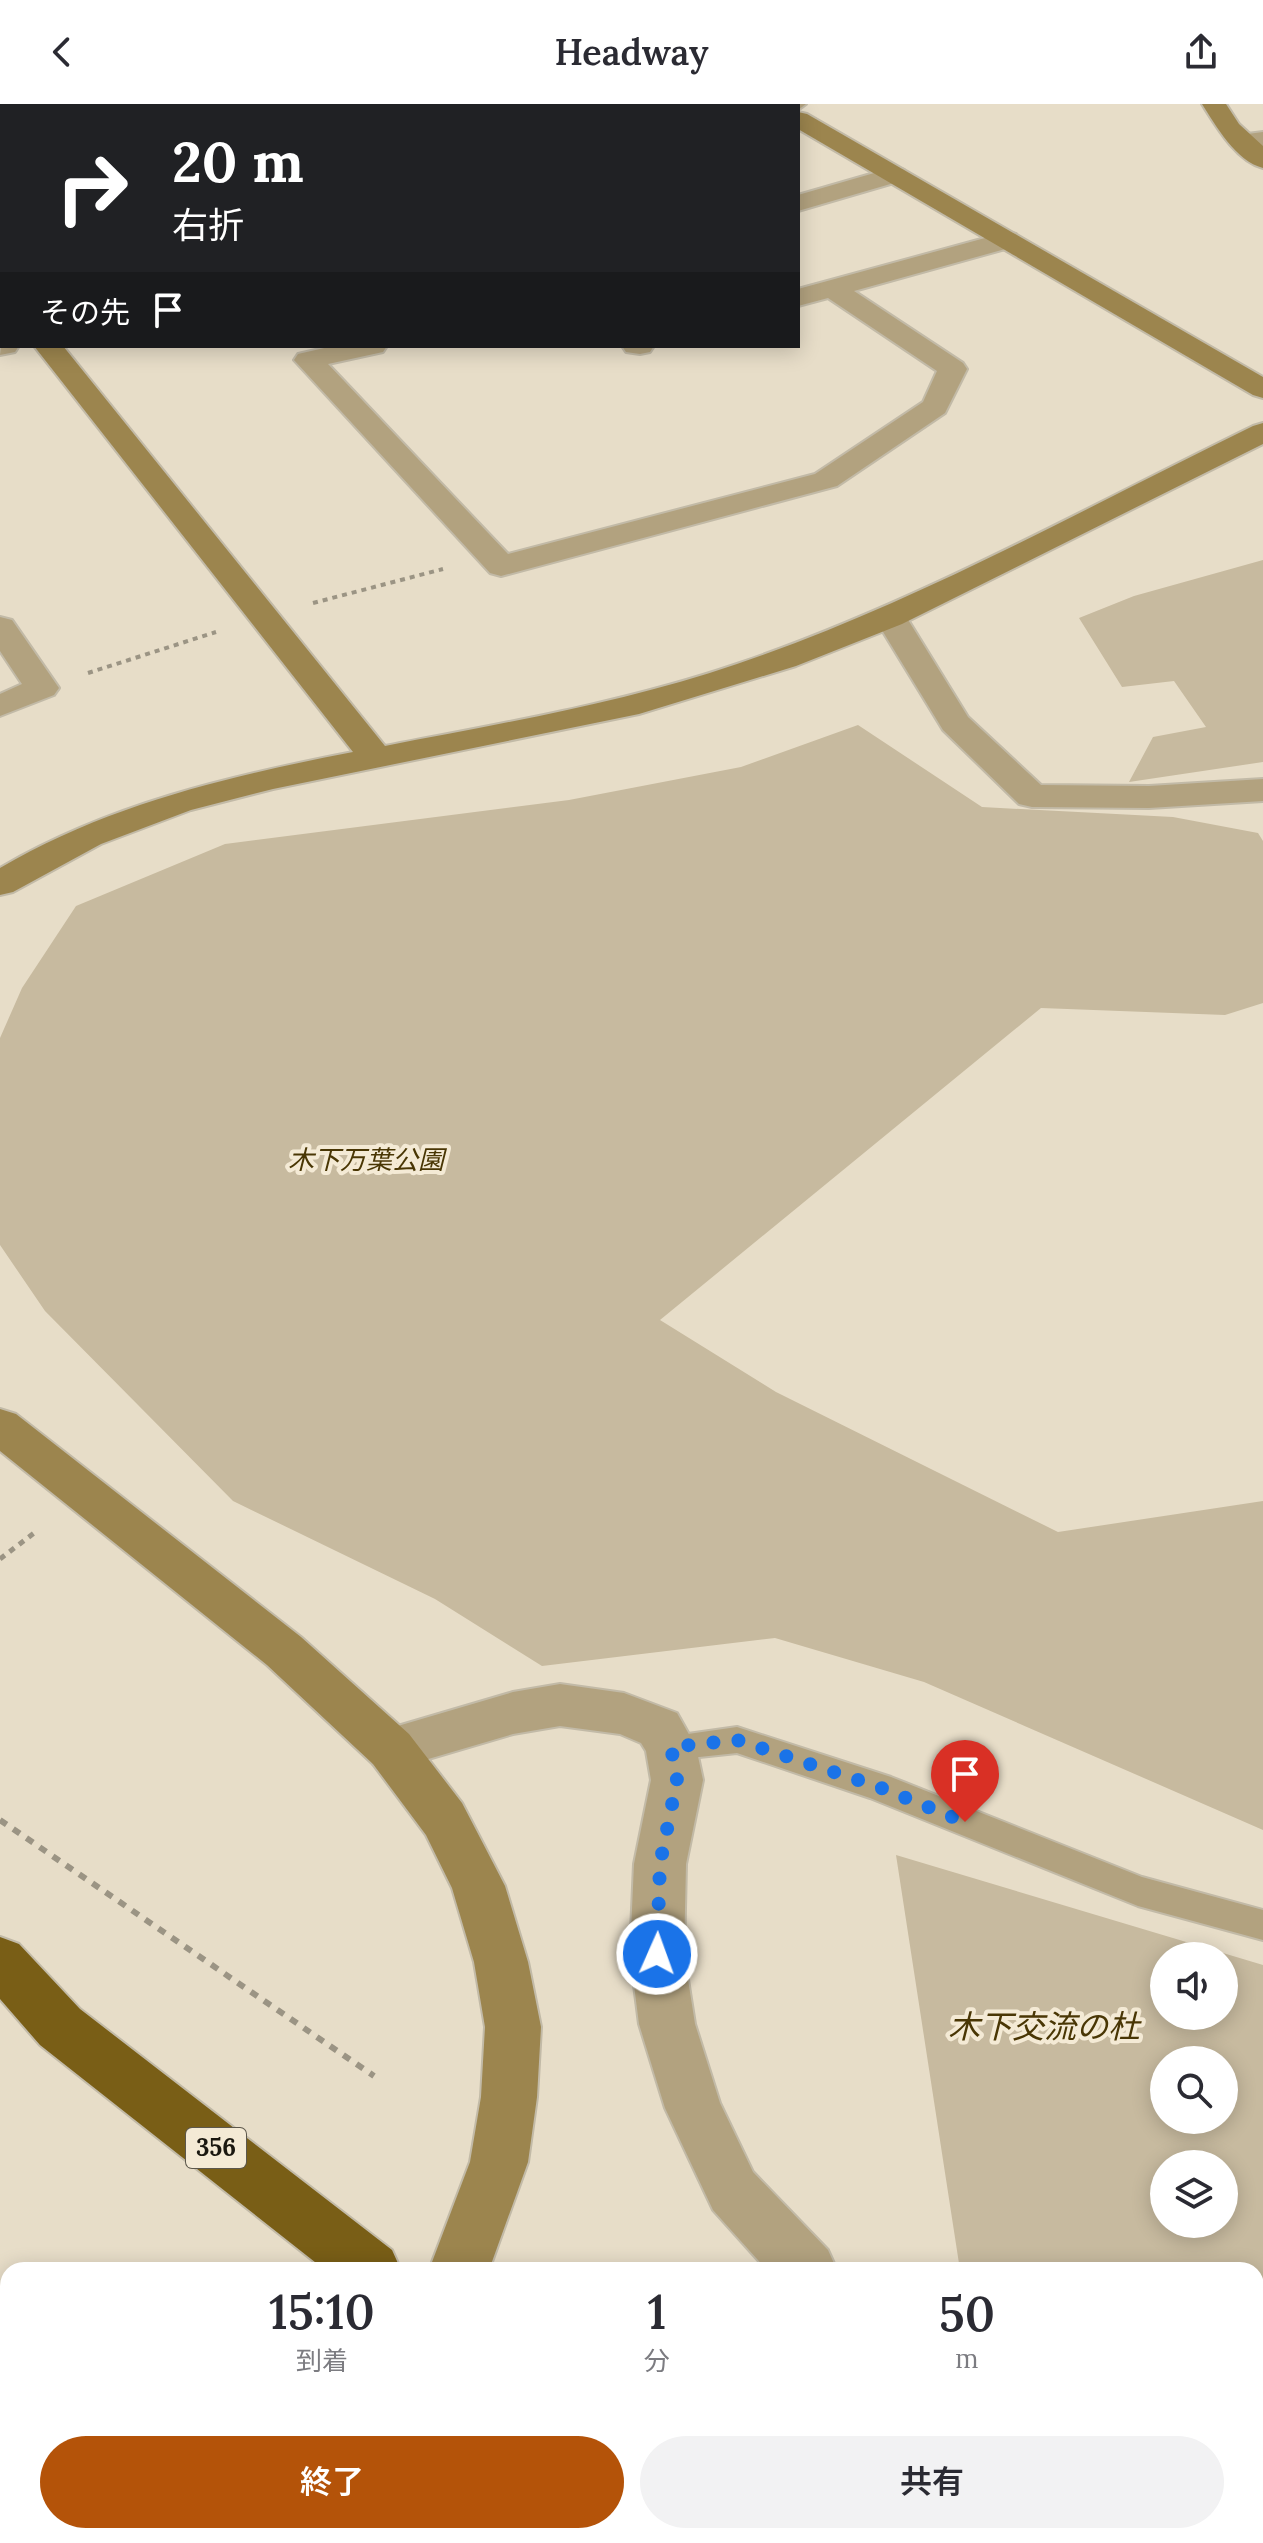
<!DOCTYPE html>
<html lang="ja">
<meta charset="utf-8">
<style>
body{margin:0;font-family:Lora,"Noto Sans JP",serif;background:#f2f2f3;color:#2b2b33;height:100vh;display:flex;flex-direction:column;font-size:30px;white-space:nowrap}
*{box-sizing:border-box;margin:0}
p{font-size:26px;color:#7c7c81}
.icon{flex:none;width:44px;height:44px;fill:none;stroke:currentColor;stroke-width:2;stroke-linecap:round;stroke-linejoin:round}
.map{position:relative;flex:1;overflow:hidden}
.side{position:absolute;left:0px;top:2158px;width:1264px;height:282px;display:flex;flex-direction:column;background:#fff;border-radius:24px 24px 0 0;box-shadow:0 4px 20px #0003}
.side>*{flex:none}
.top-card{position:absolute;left:0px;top:0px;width:800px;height:244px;box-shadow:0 4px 20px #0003;background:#202124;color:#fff;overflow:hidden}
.buttons{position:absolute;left:1150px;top:1838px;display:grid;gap:16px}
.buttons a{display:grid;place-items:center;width:88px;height:88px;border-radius:50%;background:#fff;box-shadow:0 4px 20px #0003;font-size:40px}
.pin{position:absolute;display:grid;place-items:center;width:68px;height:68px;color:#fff;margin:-82px -34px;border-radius:50% 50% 50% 0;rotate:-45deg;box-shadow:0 0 8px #0007}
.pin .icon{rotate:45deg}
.me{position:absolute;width:88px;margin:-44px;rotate:2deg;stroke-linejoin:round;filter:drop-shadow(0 0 6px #0008)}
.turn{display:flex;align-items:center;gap:28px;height:168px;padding:0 40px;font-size:36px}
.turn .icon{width:104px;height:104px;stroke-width:2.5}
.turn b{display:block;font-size:56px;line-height:68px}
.then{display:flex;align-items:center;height:76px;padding:0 40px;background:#0003;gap:16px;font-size:30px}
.eta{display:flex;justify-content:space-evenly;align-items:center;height:136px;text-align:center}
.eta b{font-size:48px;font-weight:600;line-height:56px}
.button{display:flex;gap:16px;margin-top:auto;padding:16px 40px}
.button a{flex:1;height:92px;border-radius:48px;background:#b45309;color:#fff;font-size:32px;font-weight:600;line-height:92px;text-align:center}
.button a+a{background:#f2f2f3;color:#2b2b33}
header{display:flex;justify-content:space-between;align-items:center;height:104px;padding:0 40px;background:#fff;font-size:36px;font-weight:600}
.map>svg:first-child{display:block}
</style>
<header><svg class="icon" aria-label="back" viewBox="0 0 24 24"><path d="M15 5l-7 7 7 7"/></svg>Headway<svg class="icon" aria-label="share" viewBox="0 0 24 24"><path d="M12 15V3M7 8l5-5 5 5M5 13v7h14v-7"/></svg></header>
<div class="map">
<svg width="1263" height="2439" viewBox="0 0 1263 2439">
<rect width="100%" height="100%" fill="#e7ddc8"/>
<g fill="#c7ba9f" fill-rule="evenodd">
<path d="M1263,456V658L1129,678L1153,633L1206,623L1174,577L1122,583L1079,514L1134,492Z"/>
<path d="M858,621L982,703L1173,713L1258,729L1263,737V899L1225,911L1041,904L660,1216L776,1288L1058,1428L1263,1397V1726L924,1578L775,1534L542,1562L435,1495L233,1397L45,1207L0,1141V934L22,884L76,802L225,740L569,696L741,663Z"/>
<path d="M896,1751L1263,1861V2373L1256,2369V2166H960ZM1164,1852H1224V1912H1164ZM1224,1956V2016H1164V1956ZM1164,2060H1224V2120H1164Z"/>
</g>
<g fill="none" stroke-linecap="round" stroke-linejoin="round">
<defs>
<path id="lane" d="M737,1623L891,1673L1142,1773L1263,1806V1836L1138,1802L870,1694L737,1649L671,1656L660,1652L655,1643L660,1634Z"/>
<g id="street">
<path d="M50,0H75L76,2H51Z"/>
<path d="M239,0H264L265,2H240Z"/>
<path d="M497,0H523L524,2H498Z"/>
<path d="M775,0H806L798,6V2H774Z"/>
<rect x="0" y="23" width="2" height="14"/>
<path d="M1263,28V42H1232L1228,37L1232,32Z"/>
<path d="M895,63L904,66L908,71L904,76L798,107V91Z"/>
<path d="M1007,128L1016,130L1020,136L1016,142L854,187L963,259L967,265L945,309L837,382L501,472L490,469L294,256L298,250L333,242H387L383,248L328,260L508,450L815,370L923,298L937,267L828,194L798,202V185Z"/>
<path d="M2,234V242H19L15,248L0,251Z"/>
<path d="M622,242H654L650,248L640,250L626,248Z"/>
<path d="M890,503L902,506L968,613L1041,681L1149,682L1263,675V697L1149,704L1032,703L1019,700L943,626L874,513L878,506Z"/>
<path d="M0,513L12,516L59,584L54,591L0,612V590L22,580L0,547Z"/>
<path d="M560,1580L624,1589L677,1609L696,1643L703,1676L686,1760L684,1850L695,1920L720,1999L753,2068L828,2146L837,2166H767L713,2106L665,2004L639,1920L630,1850L634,1760L651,1676L646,1647L641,1639L620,1630L560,1622L513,1630L391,1666L373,1660L366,1645L373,1630L391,1624L513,1588Z"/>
<path d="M1141,2432H1212L1215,2439H1144Z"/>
</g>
<g id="secondary">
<path d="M1202,0H1226L1239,20L1263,42V64C1236,57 1216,22 1202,0Z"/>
<path d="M798,8L807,10L1263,273V294L1253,291L798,25Z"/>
<rect x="0" y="174" width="2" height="18"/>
<path d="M34,242H63L385,642C503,619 623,599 737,560C916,499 1083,405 1253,322L1263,319V340L902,520L796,562L639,610L273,685L191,706L101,740L13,788L0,791V764C109,700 230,672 353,648Z"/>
<path d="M0,1305L16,1310L301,1533L409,1630L462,1699L505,1782L528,1858L541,1923L537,1993L528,2058L489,2166H429L470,2058L481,1993L485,1923L474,1858L452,1784L426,1731L373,1660L267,1561L0,1347Z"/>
</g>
<path id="primary" d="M290,2432H356L353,2439H287Z"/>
<g id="highway">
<path d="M0,1833L19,1840L80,1905L392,2146L401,2166H325L40,1941L0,1895Z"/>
<path d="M684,2432H754L757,2439H687Z"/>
</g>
</defs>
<use href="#lane" stroke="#c2baa7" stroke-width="4"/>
<use href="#street" stroke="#c2baa7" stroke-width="4"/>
<use href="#secondary" stroke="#c2baa7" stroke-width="4"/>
<use href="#primary" stroke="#c2baa7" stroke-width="4"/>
<use href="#highway" stroke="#c2baa7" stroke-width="4"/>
<g stroke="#9b9484" stroke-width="4" stroke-dasharray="5 5" stroke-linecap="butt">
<path d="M313,499L443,465"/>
<path d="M88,569L216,528"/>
</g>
<path stroke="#9b9484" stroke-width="5" stroke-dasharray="6 6" stroke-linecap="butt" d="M0,1455L38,1426"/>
<path stroke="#9b9484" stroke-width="6" stroke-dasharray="8 8" stroke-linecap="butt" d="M0,1716L374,1972"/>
<use href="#lane" fill="#b2a27f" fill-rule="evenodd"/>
<use href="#street" fill="#b2a27f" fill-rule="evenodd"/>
<use href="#secondary" fill="#9c854e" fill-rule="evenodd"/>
<use href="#primary" fill="#8c6f24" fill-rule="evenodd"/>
<use href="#highway" fill="#795e16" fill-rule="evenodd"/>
</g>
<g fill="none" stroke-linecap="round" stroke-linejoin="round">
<path stroke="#1a73e8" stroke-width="14" stroke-dasharray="0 25.2" d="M657,1850L660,1760L677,1676L671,1643L737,1636L879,1683L965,1718"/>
</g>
<g text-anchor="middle" stroke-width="8" stroke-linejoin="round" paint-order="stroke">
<rect fill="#f4ead5" stroke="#5c574b" stroke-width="2" x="186" y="2024" width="60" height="40" rx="6"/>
<g font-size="24" font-weight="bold" fill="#1b1810">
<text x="216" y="2052">356</text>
</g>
<g font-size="26" font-style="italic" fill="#493604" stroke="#f4ead5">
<text x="366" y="1065">木下万葉公園</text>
</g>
<g font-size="32" font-style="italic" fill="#493604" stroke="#f4ead5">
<text x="1044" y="1934">木下交流の杜</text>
</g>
</g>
</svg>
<div class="buttons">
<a><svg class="icon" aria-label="sound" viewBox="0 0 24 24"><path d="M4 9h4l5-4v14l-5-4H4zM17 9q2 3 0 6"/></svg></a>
<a><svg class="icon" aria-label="search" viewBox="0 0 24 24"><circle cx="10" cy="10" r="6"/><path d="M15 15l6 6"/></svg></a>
<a><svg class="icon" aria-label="layers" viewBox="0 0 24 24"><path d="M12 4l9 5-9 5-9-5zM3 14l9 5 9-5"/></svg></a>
</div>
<div class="pin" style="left:965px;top:1718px;background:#d93025"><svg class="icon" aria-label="arrive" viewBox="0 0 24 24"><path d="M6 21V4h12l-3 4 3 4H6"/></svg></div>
<svg class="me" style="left:657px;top:1850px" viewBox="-20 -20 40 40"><circle r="17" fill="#1a73e8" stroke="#fff" stroke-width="3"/><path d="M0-11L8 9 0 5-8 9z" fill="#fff"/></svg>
<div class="top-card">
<div class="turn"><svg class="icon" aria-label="right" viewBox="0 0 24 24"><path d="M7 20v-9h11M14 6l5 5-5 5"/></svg><div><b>20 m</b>右折</div></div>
<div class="then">その先<svg class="icon" aria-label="arrive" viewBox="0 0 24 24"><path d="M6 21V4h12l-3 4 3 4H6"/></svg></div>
</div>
<section class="side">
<div class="eta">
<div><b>15:10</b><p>到着</p></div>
<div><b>1</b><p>分</p></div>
<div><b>50</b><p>m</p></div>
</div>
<div class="button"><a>終了</a><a>共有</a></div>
</section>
</div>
